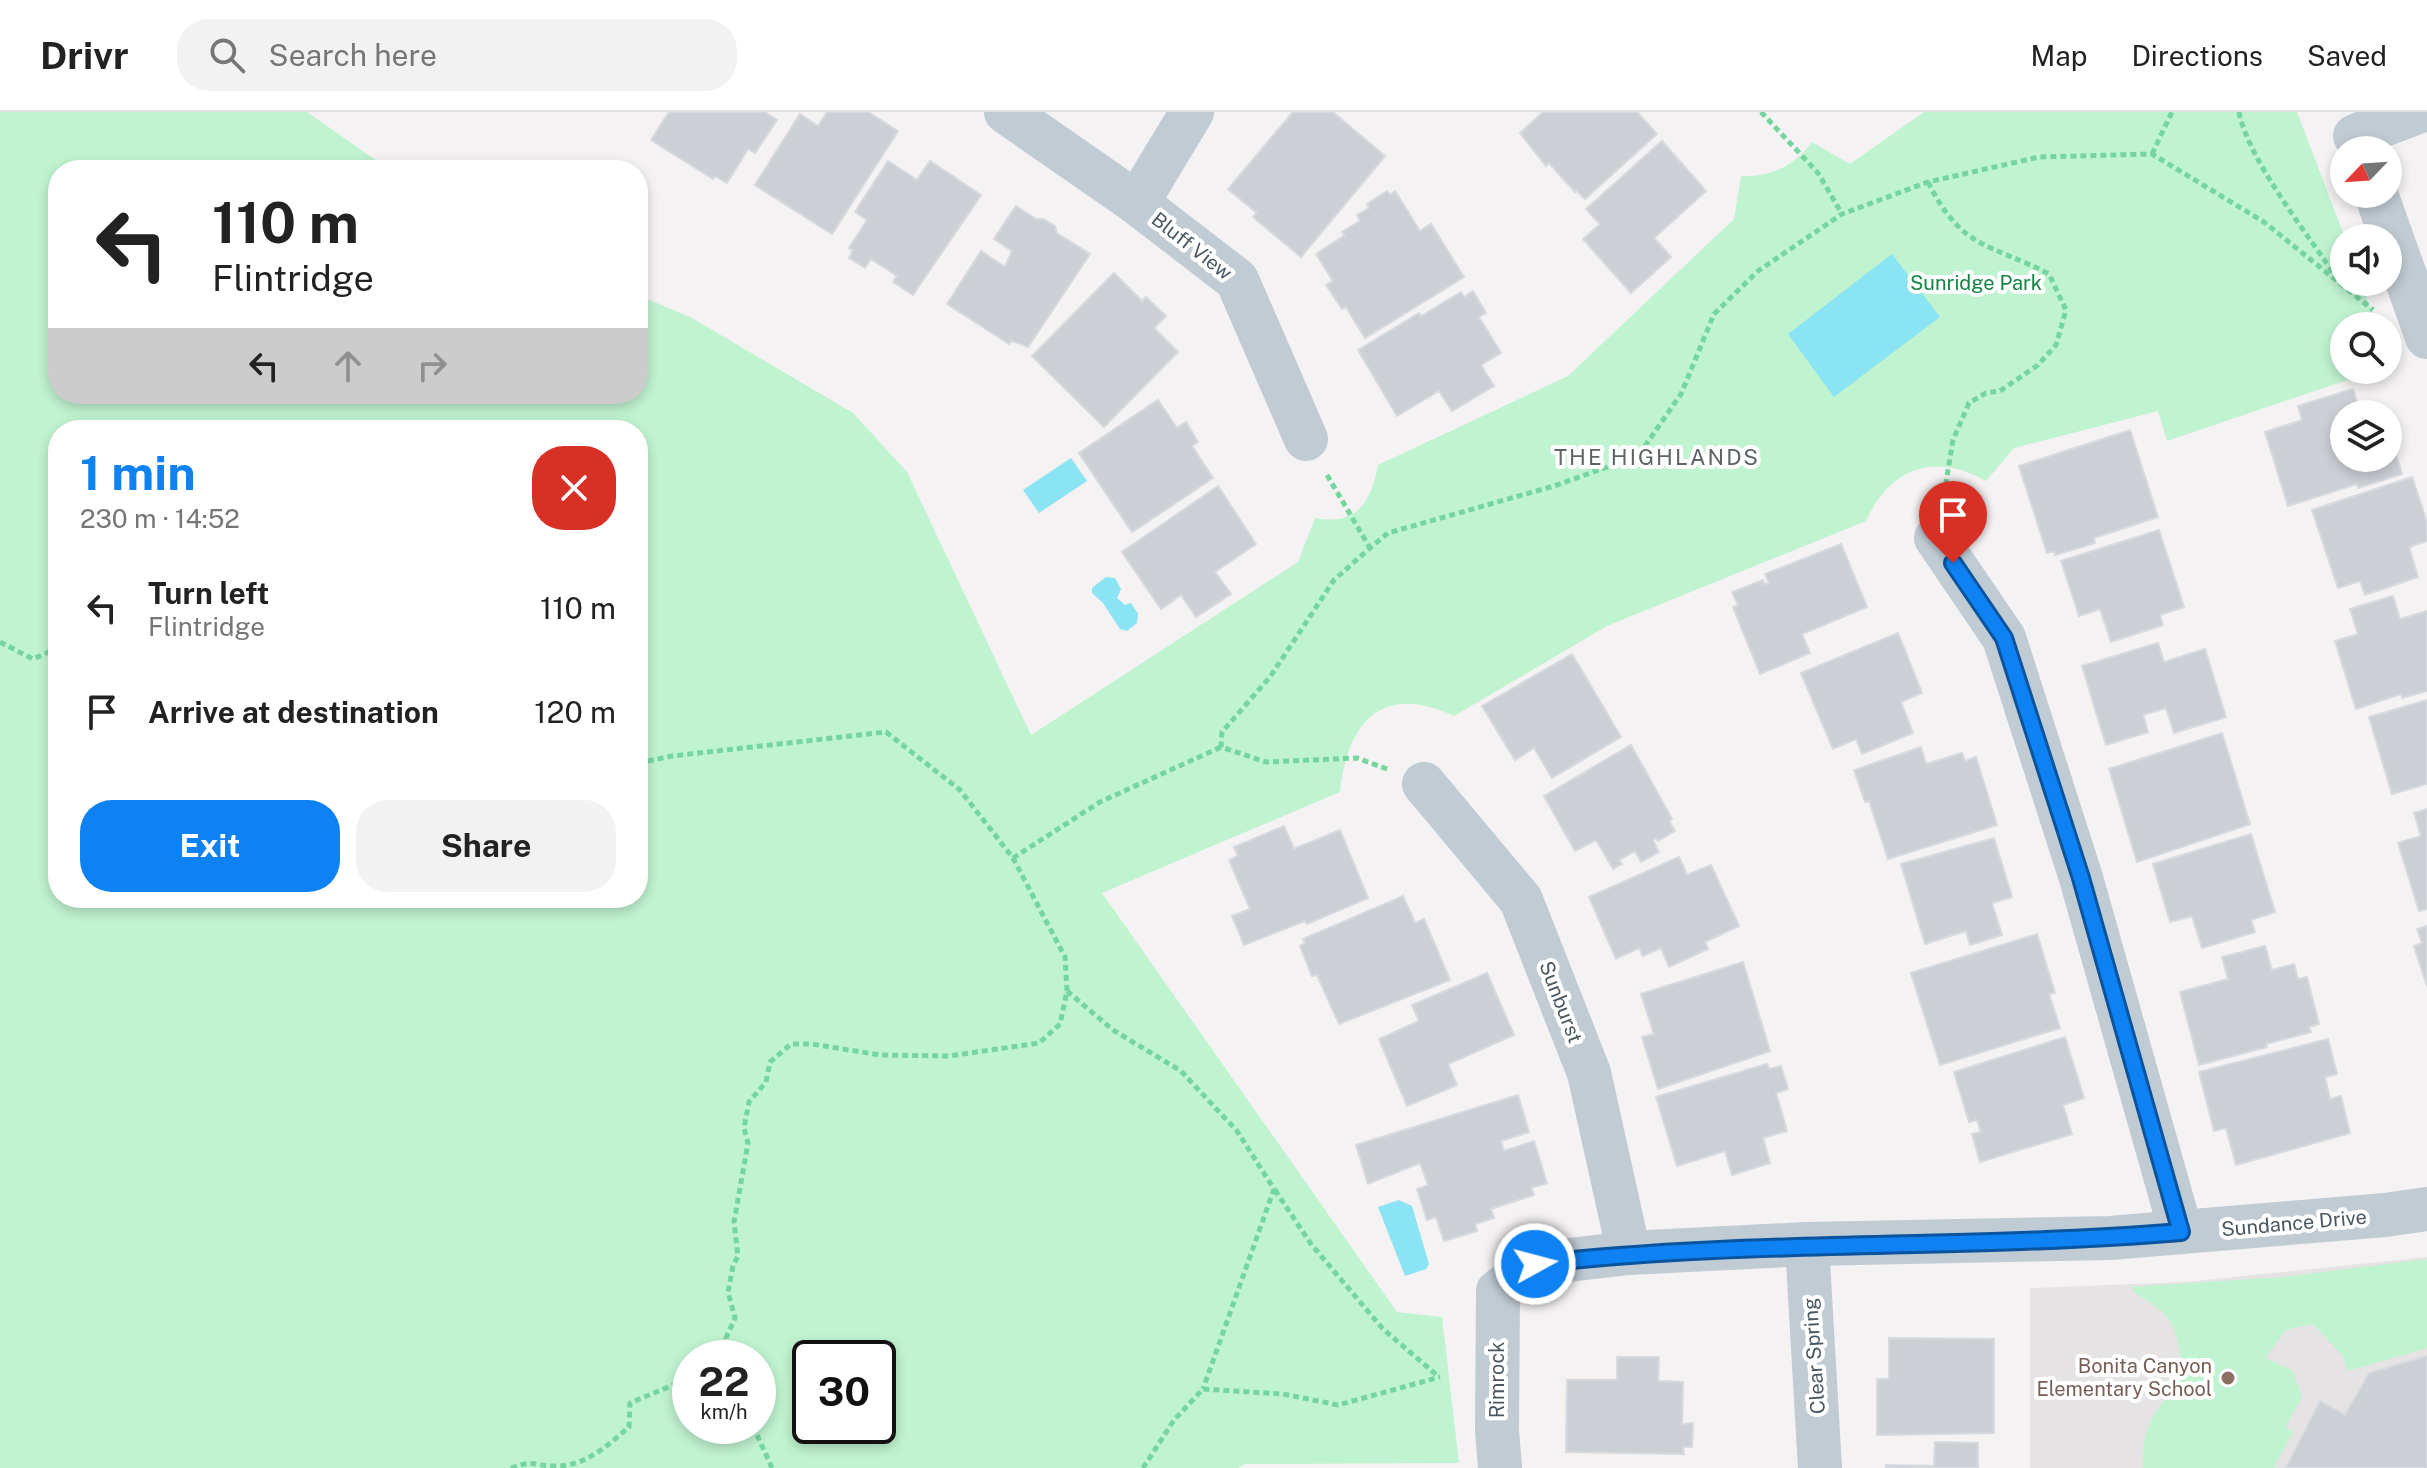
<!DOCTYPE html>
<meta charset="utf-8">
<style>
body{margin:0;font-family:"Public Sans",sans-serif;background:#f2f2f2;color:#222;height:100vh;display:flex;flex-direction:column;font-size:30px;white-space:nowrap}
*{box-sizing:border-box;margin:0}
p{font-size:26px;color:#767676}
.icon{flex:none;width:44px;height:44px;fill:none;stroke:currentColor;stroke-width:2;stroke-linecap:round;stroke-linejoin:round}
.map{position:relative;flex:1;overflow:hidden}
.details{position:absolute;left:48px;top:308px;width:600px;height:488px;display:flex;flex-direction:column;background:#fff;border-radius:32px;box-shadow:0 4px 12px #0003}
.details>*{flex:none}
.hud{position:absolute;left:48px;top:48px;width:600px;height:244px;border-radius:32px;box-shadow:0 4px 12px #0003;background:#fff;color:#222;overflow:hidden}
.needle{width:52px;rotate:245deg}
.buttons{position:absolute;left:2330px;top:24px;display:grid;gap:16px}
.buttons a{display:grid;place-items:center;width:72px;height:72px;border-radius:50%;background:#fff;box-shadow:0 4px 12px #0003;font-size:40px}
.speed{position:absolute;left:672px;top:1228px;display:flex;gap:16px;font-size:40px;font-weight:700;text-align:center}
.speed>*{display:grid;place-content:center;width:104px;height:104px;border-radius:50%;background:#fff;box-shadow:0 4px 12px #0003;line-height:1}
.speed small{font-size:20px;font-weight:400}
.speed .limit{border:4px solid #111;border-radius:12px;background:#fff;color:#111}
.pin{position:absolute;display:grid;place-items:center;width:68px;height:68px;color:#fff;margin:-82px -34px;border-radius:50% 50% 50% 0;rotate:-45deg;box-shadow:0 0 8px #0007}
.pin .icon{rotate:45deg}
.me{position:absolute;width:88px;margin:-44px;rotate:83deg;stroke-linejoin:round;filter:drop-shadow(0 0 6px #0008)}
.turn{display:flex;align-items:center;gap:28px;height:168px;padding:0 32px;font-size:36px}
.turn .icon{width:104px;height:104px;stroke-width:2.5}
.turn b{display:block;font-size:56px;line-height:68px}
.lanes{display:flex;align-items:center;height:76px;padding:0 32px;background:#0003;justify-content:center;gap:40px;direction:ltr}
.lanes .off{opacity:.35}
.round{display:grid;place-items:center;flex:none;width:84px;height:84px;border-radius:32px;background:#f2f2f2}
.overview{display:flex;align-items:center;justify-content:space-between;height:136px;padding:0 32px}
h1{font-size:48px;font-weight:700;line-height:60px;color:#0e82f3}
.primary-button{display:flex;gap:16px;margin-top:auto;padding:16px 32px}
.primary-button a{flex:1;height:92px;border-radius:32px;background:#0e82f3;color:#fff;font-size:32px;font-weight:700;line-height:92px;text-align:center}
.primary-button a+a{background:#f2f2f2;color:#222}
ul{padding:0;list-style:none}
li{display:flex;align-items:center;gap:24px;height:104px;padding:0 32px}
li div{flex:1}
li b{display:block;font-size:30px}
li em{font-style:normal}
header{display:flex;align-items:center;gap:48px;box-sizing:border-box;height:112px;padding:0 40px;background:#fff;border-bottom:2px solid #e0e0e0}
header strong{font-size:38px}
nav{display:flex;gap:44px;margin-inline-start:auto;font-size:28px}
.search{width:560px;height:72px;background:#f2f2f2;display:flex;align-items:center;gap:20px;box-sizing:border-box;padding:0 28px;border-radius:32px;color:#767676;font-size:30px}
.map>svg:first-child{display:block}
</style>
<header>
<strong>Drivr</strong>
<div class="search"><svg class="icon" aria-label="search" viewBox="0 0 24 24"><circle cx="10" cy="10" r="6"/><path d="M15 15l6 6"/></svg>Search here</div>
<nav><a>Map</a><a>Directions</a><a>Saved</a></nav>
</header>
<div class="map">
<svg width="2427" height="1356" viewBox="0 0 2427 1356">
<rect width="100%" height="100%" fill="#f5f2f3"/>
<path fill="#e6e3e5" d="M2427,1145V1356H2030V1176L2186,1170Z"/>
<g fill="#c0f3d0" fill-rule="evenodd">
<path d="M0,0H307L390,58H58V282H638V183L692,206L853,301L907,360L1031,623L1298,450L1315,406C1357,414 1371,390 1378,353L1568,264L1734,107L1741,64C1769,66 1796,53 1812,30L1850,52L1924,0H2297L2345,126L2344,170H2361L2377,214H2344V258H2377L2167,329L2158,299L2014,336L1986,369C1935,340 1890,355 1866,409L1607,514L1454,604C1382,570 1347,610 1340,680L1102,781L1397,1200L1442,1205L1459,1351L1245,1352L1238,1356H0ZM58,318H638V786H58ZM690,1246H758V1314H690ZM810,1246H878V1314H810Z"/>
<path d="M2427,1147V1236L2348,1259L2343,1244L2313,1212L2286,1218L2265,1246L2292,1258L2302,1285L2286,1315L2293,1320L2274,1356H2143C2143,1341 2143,1328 2149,1313C2156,1296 2171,1282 2178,1265C2184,1247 2178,1221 2168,1206C2158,1192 2140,1188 2130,1175L2284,1165Z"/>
</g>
<g fill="#8ae4f3">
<path d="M1892,142L1940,205L1834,285L1788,222Z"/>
<path d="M1071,346L1087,369L1039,401L1023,378Z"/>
<path d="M1106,465L1115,466L1121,477L1117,486L1125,493L1131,491L1138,502L1137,511L1127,519L1120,517L1103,491L1092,481V476Z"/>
<path d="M1399,1088L1412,1094L1429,1152L1426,1157L1405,1164L1378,1095Z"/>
</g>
<g fill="#ccd0d5" stroke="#d6d9de" stroke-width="2">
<path d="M669,0H765L777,8L755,41L748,37L727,71L715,64L713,67L651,28Z"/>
<path d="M827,0H868L898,19L832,122L755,73L800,2L818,14Z"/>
<path d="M1293,0H1333L1385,44L1301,145L1253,105L1257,101L1228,77Z"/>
<path d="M1543,0H1637L1657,22L1585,87L1576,78L1575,80L1549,51L1546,54L1520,21Z"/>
<path d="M1662,29L1706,79L1654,126L1671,145L1631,181L1583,127L1600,112L1586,97Z"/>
<path d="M888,49L917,68L930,49L981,83L913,183L893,170L897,164L871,147L865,156L849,146L853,138L849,136L867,108L855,100Z"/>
<path d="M1387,79L1390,83L1395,79L1420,119L1431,112L1464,165L1365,226L1346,195L1342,197L1326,173L1333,169L1316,142L1345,123L1342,120L1360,109L1357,103L1369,96L1367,92Z"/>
<path d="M1016,94L1036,107H1043L1055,114L1057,121L1090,142L1028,235L1012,229L1009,232L947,192L981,139L1005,155L1012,139L994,127Z"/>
<path d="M1114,161L1142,189L1146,185L1166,204L1154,216L1178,240L1104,315L1032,244Z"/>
<path d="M1473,179L1486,201L1479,205L1501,241L1481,253L1494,274L1452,299L1439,279L1397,304L1358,238L1419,201L1421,204L1461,180L1464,185Z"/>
<path d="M2353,277L2361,302H2344V346H2388V316L2402,362L2358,376L2357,372L2288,394L2265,320L2302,308L2298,294Z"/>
<path d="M1158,288L1177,316L1186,310L1198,330L1192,334L1213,366L1132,420L1079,341Z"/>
<path d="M2130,318L2158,405L2094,426L2095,431L2055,443L2054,439L2047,441L2019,354Z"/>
<path d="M2412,365L2427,410V429L2409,435L2418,465L2365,483L2360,469L2338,476L2312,398Z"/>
<path d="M1218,374L1256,432L1215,460L1231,482L1196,505L1181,483L1161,497L1122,440Z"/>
<path d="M2159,418L2184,495L2160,503L2163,513L2111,530L2100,497L2079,504L2061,449Z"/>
<path d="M1841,432L1867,495L1802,522L1810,541L1760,562L1733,495L1738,493L1732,480L1763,468L1764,472L1769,471L1765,462Z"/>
<path d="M2393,484L2400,507L2427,499V579L2402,586L2401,582L2356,597L2335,529L2358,522L2350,497Z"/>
<path d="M1898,521L1922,581L1901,590L1913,621L1862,642L1856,627L1833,637L1801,561Z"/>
<path d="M2158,531L2164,550L2205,537L2226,605L2174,621L2166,596L2143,603L2148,620L2106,633L2082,554Z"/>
<path d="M1572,542L1621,625L1552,666L1534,636L1515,648L1482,594Z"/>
<path d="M2427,588V672L2392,682L2369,605Z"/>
<path d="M2222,621L2250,712L2137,750L2109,657Z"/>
<path d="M1631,633L1672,707L1669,709L1675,719L1658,729L1656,726L1653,728L1659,740L1641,750L1635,739L1619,748L1622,752L1613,757L1596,728L1575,739L1544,684Z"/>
<path d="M1921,635L1926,652L1962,641L1965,649L1976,645L1997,713L1888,747L1869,689L1865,690L1854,658Z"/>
<path d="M2427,697V797L2419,799L2398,731L2421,724L2414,701Z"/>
<path d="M1284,714L1294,737L1340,718L1368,786L1307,812L1305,809L1244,833L1232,804L1250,797L1229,748L1238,744L1234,735Z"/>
<path d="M2251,722L2275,800L2251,808L2255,820L2202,836L2192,804L2170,810L2153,752Z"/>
<path d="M1994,726L2012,785L1992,791L2002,823L1970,833L1966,819L1925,832L1901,752Z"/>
<path d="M1679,745L1687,763L1711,753L1739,814L1705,830L1708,837L1669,855L1661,836L1643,844L1639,836L1616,847L1589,785Z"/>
<path d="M1403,784L1415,811L1424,807L1450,868L1339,912L1317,863L1312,864L1300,834L1305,831L1303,827Z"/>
<path d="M2427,814V874L2414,834L2422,831L2417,817Z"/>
<path d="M2037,822L2055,881L2049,882L2060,916L1940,953L1911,861Z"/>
<path d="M2265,834L2272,858L2294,852L2298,867L2307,865L2319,912L2309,915L2311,920L2266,932L2267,935L2199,953L2180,880L2228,867L2222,845Z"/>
<path d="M1743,850L1770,939L1658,977L1642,925L1654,922L1641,882Z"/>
<path d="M1487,861L1514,923L1448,952L1457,973L1407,994L1379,927L1419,909L1412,893Z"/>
<path d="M2065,925L2084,986L2063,993L2072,1022L1980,1050L1972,1022L1981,1020L1977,1008L1969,1010L1954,960Z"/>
<path d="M2328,927L2337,962L2325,965L2330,987L2341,984L2350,1021L2236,1053L2226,1016L2214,1019L2199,960Z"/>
<path d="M1767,952L1769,957L1781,954L1788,977L1776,981L1787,1019L1763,1026L1770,1051L1732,1063L1725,1039L1677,1054L1656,985Z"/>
<path d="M1518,983L1529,1020L1501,1029L1504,1039L1534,1029L1547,1071L1531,1076L1534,1083L1491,1097L1494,1106L1475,1112L1477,1119L1444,1129L1436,1105L1427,1108L1417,1077L1428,1073L1420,1051L1368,1072L1356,1033Z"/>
<path d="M1889,1226L1994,1227V1321L1877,1323V1267H1889Z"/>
<path d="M2427,1244V1356H2286L2320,1289L2345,1303L2369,1261Z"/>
<path d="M1617,1245H1659L1658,1269L1683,1270L1682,1312L1693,1311L1692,1335H1683L1684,1342L1566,1340L1567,1268H1617Z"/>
<path d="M1935,1330L1978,1331V1356H1886V1353L1934,1354Z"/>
</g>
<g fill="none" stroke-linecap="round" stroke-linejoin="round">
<g stroke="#75d59f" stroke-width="5" stroke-dasharray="6 4" stroke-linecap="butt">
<path d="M1761,0L1818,61L1842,102"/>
<path d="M2239,0C2248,48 2310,125 2338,168"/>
<path d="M2152,42L2172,0"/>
<path d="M1928,70C1962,138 1989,131 2049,162L2066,198L2056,233L2038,253L2000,279L1986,281L1969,291L1953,328L1943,388"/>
<path d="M1327,363L1370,436"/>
<path d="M0,530L33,547L58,536"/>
<path d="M638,651L672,644L886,620L960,678L1013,746L1065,845L1067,879L1060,912L1039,931L949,944L880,943L812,932H791L770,950L766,970L749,990L744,1016L748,1031L734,1110L738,1144L733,1154L728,1180L735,1206L726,1226L732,1246"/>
<path d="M1387,657L1357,646L1266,650L1221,635L1222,620L1270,565L1334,468L1370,436L1388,421L1554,374L1638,344L1681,282L1714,202L1758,159L1842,102L1928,70L2039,45L2152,42L2264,110L2373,198"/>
<path d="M1013,746L1100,690L1221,635"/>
<path d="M1067,879L1113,918L1181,959L1237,1019L1274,1077L1203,1277"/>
<path d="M1275,1078L1311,1132L1383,1217L1439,1265"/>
<path d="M753,1314L772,1356"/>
<path d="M511,1356C537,1347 532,1354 555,1354C585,1355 608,1333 629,1315L630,1291L690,1266"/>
<path d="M1143,1356L1174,1308L1203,1277L1283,1282L1338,1293L1440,1265"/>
</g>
<g stroke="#c0cbd3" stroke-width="44">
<path d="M1006,0L1137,91L1237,168L1306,327"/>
<path d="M2355,24L2418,0"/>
<path d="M2376,82L2427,225"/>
<path d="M1137,91L1192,0"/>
<path d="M1936,426L2004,526L2081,766L2181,1120"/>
<path d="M1424,672L1521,788L1589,961L1629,1141"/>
<path d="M1807,1132L1820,1356"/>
<path d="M1500,1356L1497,1318L1498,1179L1535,1152L1629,1141L1807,1132L2110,1126L2385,1103L2427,1097"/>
</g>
</g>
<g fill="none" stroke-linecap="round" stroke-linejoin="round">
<defs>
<path id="route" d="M1535,1152C1751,1127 1965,1138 2181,1120L2081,766L2004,526L1953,451"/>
</defs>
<use href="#route" stroke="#09549e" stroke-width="20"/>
<use href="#route" stroke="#0e82f3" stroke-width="14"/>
</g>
<circle fill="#8d6e63" stroke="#fff" stroke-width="3" cx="2228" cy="1266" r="8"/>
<g text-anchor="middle" stroke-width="8" stroke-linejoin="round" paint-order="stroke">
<g font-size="20" fill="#485762" stroke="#fff">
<text transform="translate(1192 134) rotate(38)" y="7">Bluff View</text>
<text transform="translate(1561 890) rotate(69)" y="7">Sunburst</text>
<text transform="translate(2294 1111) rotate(-5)" y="7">Sundance Drive</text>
<text transform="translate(1814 1244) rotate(-94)" y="7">Clear Spring</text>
<text transform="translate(1497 1268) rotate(-90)" y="7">Rimrock</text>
</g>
<g font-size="20" fill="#118543" stroke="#fff">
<text x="1976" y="178">Sunridge Park</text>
</g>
<g font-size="20" fill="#785e54" stroke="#fff" text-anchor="end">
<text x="2212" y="1261">Bonita Canyon<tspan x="2212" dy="23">Elementary School</tspan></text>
</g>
<g font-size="22" letter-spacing="2" fill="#5e6368" stroke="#fff">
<text x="1657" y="353">THE HIGHLANDS</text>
</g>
</g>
</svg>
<div class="buttons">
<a><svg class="needle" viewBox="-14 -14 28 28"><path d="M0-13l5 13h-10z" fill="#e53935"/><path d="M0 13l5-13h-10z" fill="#767676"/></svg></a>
<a><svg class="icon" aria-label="sound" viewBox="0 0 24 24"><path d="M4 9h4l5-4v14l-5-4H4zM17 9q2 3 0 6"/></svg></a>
<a><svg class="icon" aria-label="search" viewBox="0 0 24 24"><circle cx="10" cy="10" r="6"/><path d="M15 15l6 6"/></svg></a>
<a><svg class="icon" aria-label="layers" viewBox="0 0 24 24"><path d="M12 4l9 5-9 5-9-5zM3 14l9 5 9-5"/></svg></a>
</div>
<div class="speed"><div>22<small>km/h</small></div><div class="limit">30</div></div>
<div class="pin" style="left:1953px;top:451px;background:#d93025"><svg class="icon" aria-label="arrive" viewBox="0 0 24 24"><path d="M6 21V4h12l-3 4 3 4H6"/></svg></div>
<svg class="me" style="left:1535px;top:1152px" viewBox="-20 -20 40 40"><circle r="17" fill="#0e82f3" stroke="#fff" stroke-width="3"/><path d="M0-11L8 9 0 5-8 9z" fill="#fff"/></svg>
<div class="hud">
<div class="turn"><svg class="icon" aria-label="left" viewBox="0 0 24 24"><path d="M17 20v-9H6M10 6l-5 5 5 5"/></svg><div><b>110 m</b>Flintridge</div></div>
<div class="lanes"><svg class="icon" aria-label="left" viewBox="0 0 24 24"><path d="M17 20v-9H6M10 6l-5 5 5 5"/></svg><svg class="icon off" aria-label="ahead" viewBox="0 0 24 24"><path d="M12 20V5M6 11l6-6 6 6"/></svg><svg class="icon off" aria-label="right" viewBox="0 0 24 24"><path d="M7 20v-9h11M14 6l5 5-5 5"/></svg></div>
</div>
<section class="details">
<div class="overview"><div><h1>1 min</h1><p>230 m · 14:52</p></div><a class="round" style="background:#d93025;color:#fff"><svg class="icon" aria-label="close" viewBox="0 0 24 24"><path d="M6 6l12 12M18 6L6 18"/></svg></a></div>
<ul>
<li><svg class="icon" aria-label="left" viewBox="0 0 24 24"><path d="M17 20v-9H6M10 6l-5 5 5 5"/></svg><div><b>Turn left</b><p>Flintridge</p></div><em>110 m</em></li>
<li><svg class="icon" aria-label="arrive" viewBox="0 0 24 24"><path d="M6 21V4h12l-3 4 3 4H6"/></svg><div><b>Arrive at destination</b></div><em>120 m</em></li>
</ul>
<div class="primary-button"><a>Exit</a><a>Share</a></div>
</section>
</div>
